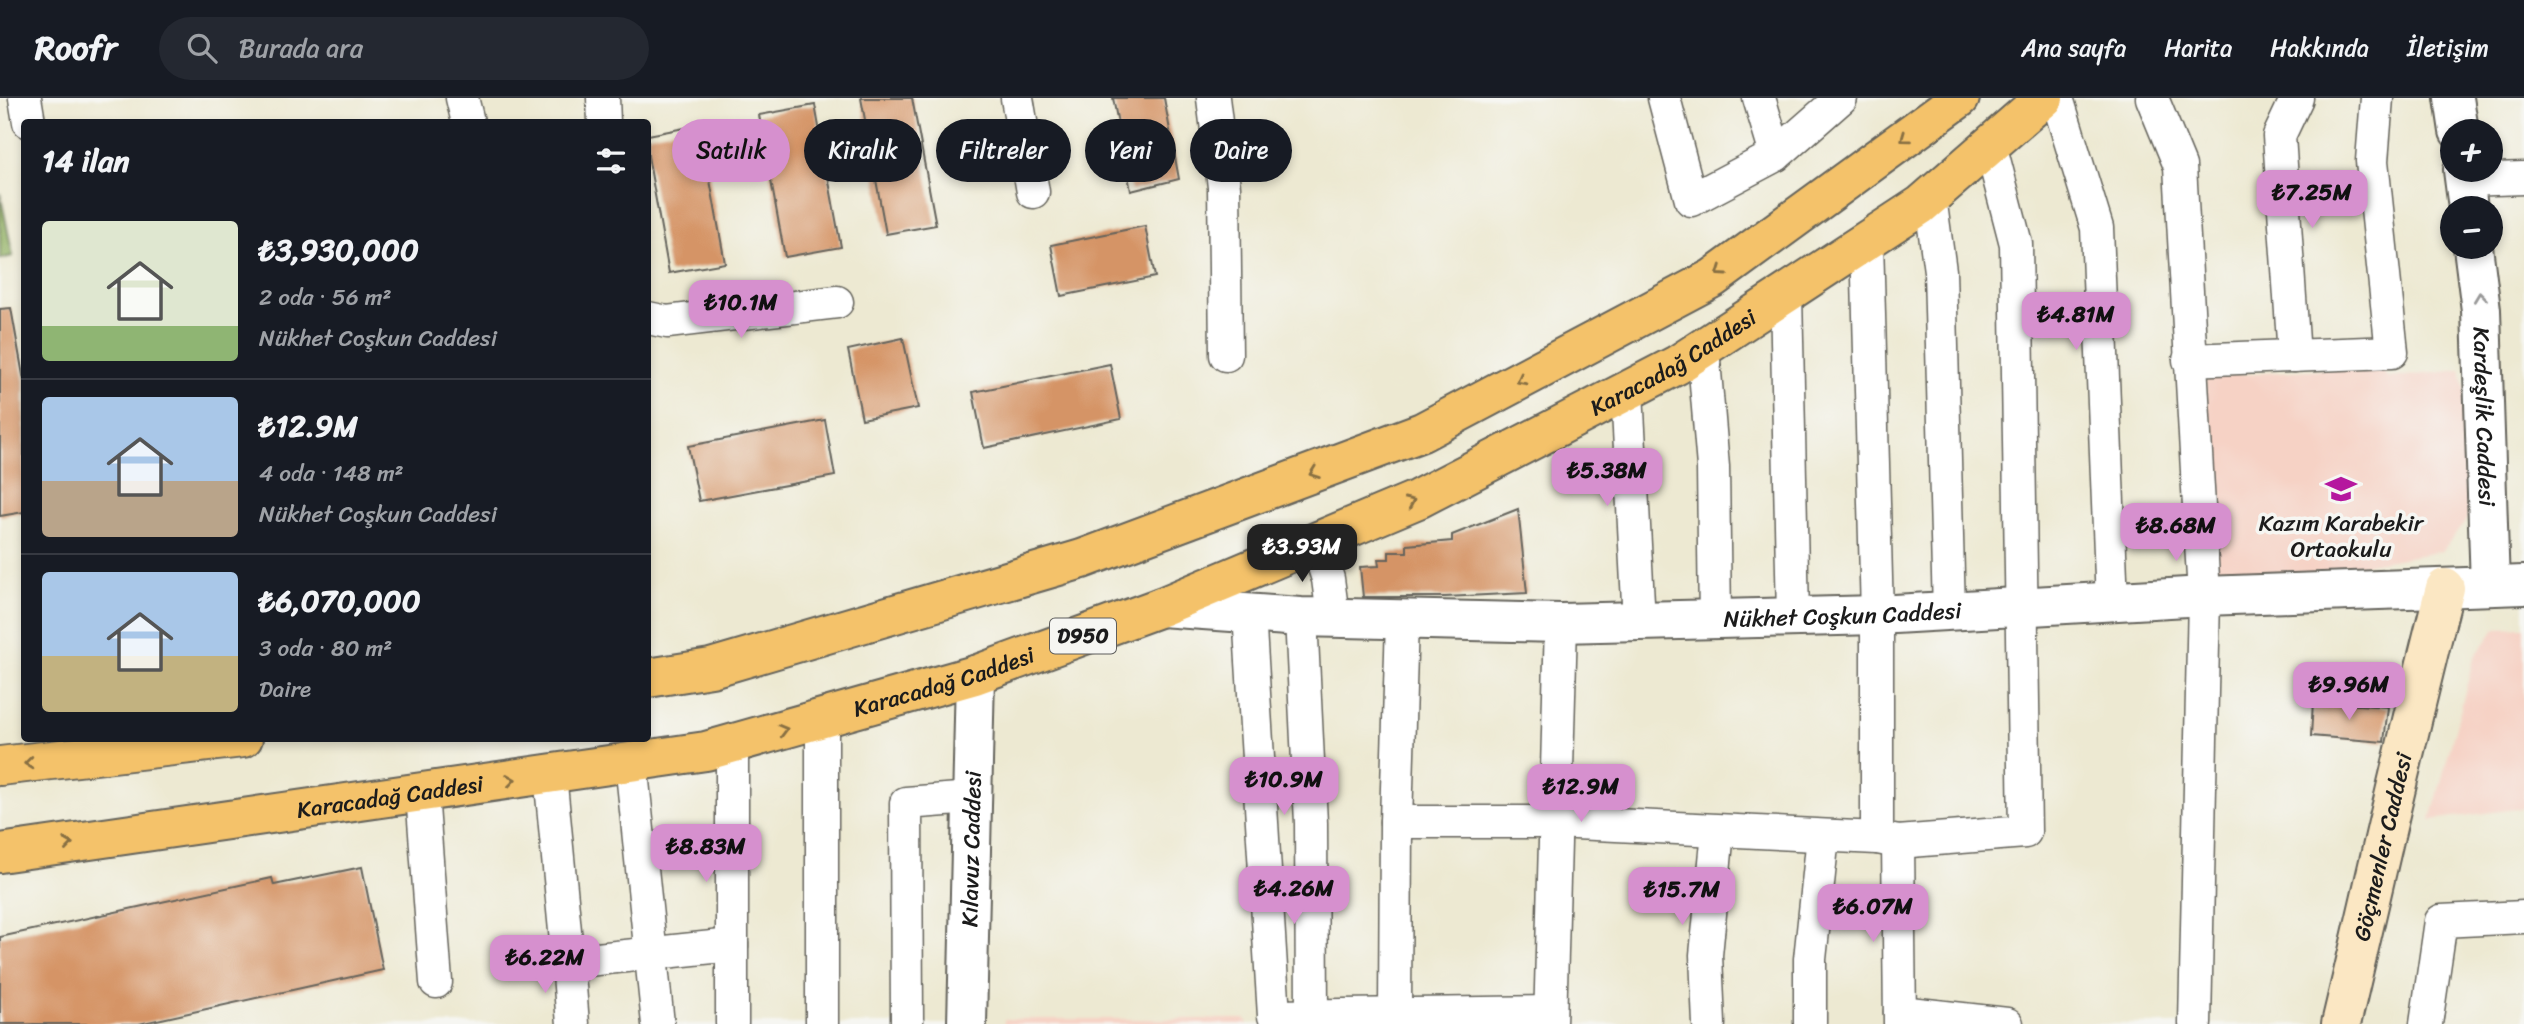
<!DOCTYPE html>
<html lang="tr">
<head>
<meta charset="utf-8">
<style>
	body { margin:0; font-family:Sriracha,sans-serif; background:#242831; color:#f1f3f6; height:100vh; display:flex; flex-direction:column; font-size:26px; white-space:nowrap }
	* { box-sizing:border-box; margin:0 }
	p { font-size:23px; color:#9ea1a6 }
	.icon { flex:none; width:38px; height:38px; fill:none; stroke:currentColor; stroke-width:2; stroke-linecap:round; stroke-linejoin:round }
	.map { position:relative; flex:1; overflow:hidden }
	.side { position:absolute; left:21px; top:21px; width:630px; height:623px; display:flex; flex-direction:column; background:#171b24; border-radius:7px; box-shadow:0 4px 10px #0003 }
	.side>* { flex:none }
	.guide { position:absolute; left:672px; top:21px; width:665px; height:63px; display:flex; gap:14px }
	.fabs { position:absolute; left:2440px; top:21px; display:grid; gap:14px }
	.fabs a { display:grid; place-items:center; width:63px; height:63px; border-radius:50%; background:#171b24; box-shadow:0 4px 10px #0003; font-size:35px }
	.price { position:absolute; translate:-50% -60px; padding:0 16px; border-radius:14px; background:#d690ce; color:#111; font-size:23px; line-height:46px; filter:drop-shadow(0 2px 4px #0008) }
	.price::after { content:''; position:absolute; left:50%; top:42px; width:21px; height:16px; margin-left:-10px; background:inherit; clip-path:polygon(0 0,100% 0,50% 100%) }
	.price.current { background:#222; color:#fff }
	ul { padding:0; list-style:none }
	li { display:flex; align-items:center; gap:21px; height:175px; padding:0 21px }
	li+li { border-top:2px solid #363941 }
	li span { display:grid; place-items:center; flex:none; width:196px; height:140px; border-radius:7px; color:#555 }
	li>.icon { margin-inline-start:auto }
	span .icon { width:84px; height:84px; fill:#fffc; stroke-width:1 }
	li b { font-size:30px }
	h2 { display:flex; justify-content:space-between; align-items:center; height:84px; padding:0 21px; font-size:30px }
	.chip { padding:0 24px; border-radius:32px; background:#171b24; box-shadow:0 4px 10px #0003; font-size:24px; line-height:63px }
	.chip.current { background:#d690ce; color:#111 }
	header { display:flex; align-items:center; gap:42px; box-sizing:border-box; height:98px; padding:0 35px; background:#171b24; border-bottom:2px solid #363941 }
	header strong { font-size:33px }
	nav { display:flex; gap:38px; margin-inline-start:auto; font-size:24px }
	.search { width:490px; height:63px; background:#242831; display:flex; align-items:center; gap:18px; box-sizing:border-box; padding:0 24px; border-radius:38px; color:#9ea1a6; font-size:26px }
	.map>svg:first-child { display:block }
	.built { fill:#f6d2c5 }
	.forest { fill:#92b164; stroke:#576640; stroke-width:2 }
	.building { fill:#d59466 }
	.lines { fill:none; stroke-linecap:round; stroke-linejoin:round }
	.minor-casing { stroke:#65645c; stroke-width:35 }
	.tertiary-casing { stroke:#65645c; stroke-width:42 }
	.secondary-casing { stroke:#65645c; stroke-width:42 }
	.trunk-casing { stroke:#65645c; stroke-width:42 }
	.minor { stroke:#fff; stroke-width:32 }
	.tertiary { stroke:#fff; stroke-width:38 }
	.secondary { stroke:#fbe7c3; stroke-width:38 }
	.trunk { stroke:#f4c26a; stroke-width:38 }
	.oneway { stroke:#886f43 }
	.oneway2 { stroke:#999 }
	.labels { text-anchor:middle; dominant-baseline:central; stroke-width:7; stroke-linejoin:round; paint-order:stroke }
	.shield { fill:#f6f6f2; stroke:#5d5d5c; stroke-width:2 }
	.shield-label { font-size:21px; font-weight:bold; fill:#1c1c1c }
	.street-label { font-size:23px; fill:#1c1c1c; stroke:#f6f6f2 }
	.poi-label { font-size:23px; fill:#1c1c1c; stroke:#f6f6f2 }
</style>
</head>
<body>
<header>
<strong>Roofr</strong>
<div class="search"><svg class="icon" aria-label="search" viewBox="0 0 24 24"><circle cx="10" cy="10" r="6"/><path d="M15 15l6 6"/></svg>Burada ara</div>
<nav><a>Ana sayfa</a><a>Harita</a><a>Hakkında</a><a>İletişim</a></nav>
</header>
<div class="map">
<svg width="2524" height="926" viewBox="0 0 2524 926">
	<rect width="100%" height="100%" fill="#f6f6f2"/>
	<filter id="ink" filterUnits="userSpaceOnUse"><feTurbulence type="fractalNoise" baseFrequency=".0143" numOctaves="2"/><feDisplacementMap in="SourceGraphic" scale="14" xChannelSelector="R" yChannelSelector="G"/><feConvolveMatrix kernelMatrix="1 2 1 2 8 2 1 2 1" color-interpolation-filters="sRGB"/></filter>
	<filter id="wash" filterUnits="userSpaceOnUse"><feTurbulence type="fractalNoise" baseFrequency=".00686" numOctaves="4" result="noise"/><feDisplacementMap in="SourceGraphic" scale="28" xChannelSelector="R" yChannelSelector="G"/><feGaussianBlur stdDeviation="1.57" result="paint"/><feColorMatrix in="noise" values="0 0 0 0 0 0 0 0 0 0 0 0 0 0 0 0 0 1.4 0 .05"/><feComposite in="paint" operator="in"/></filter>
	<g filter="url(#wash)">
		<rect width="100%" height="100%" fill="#ede9d2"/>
		<!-- built -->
		<g class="built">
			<polygon points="2381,267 2387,280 2461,272 2476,359 2467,422 2442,453 2283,481 2215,482 2205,279"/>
			<polygon points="2524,529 2524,710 2431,722 2474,560 2496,530"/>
			<polygon points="1004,921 1245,921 1248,926 1004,926"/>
		</g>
		<!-- forest -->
		<polygon class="forest" points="0,95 13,158 0,161"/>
		<g id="blocks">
			<!-- building -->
			<g class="building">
				<polygon points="861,0 912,0 936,127 886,136"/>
				<polygon points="1113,0 1164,0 1179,81 1131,93"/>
				<polygon points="815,7 841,149 785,159 759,17"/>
				<polygon points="700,27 725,165 669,175 648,58 648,37"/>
				<polygon points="1145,128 1155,179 1061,198 1051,147"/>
				<polygon points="11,210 24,283 24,414 0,418 0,211"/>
				<polygon points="903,240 918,310 862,321 848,252"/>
				<polygon points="1110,266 1121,321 984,350 973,294"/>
				<polygon points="825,322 835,378 699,403 688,348"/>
				<polygon points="1518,411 1527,495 1445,499 1363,499 1360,469 1379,468 1378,461 1389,461 1389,454 1407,454 1407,447 1452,443 1452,437"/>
				<polygon points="2313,604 2388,609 2384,644 2311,638"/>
				<polygon points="362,769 383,872 139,926 0,926 0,839 272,780 274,787"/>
			</g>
		</g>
	</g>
	<g filter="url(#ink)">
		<use href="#blocks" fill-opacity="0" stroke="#65645c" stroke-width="2"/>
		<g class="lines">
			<defs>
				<g id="minor">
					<polyline points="25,0 29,24"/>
					<polyline points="462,0 468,24"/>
					<polyline points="603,0 604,24"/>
					<polyline points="1017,0 1033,94"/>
					<polyline points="1213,0 1224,89 1226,257"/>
					<polyline points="1664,0 1691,102 1776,57 1841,0"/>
					<polyline points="1759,0 1776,57"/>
					<polyline points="2057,0 2097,130 2112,505"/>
					<polyline points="2152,0 2180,68 2204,498 2195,926"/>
					<polyline points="2465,82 2524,80"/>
					<polyline points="1930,99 1940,173 1949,514"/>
					<polyline points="1786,196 1793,519"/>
					<polyline points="648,220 667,224 837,204"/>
					<polyline points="1703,250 1713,369 1715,522"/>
					<polyline points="2294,258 2279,38 2297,0"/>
					<polyline points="2189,262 2392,254 2372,63 2377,0"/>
					<polyline points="1627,293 1639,524"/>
					<polyline points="1316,444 1328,481 1333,518"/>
					<polyline points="1249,515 1274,918 1550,914"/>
					<polyline points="1301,519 1311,725 1312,917"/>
					<polyline points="732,646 732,926"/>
					<polyline points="631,664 658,926"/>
					<polyline points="550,676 568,864 732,847"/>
					<polyline points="422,695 436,884"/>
					<polyline points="1396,724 1555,724 1877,740 1877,517 1867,142"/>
					<polyline points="1878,740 1898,744 1900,926"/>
					<polyline points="1898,744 2025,734 2016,146 1990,46"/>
					<polyline points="568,864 573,926"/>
					<polyline points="1900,914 2007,926"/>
					<polyline points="1395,916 1396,724 1402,522"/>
					<polyline points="822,926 822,621"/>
					<polyline points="907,926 906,705 972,700"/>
					<polyline points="1550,926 1561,525"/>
					<polyline points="1709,926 1706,857 1718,733"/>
					<polyline points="1810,926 1810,861 1823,738"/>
					<polyline points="2426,926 2441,823 2524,819"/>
				</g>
				<g id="tertiary">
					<polyline points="2454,0 2459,33"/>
					<polyline points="2463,72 2468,110"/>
					<path id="s1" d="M2473,149L2481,212L2490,488"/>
					<path id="s2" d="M1161,509L1301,519L1561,525L1877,517L2204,498L2524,487"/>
					<path id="s3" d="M967,926L975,577"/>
				</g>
				<g id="secondary">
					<path id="s4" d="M2341,926C2376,780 2407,635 2445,490"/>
				</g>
				<g id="trunk">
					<polyline points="648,580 711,570 1082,461 1422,334 1713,180 1960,0"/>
					<polyline points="0,668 243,640"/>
					<path id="s5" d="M0,755L706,653L975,577L1161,509L1418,401L1677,267L1921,107L2044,0"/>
				</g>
			</defs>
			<!-- minor casing -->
			<use href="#minor" class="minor-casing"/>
			<!-- tertiary casing -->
			<use href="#tertiary" class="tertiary-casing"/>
			<!-- secondary casing -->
			<use href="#secondary" class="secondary-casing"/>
			<!-- trunk casing -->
			<use href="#trunk" class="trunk-casing"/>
			<!-- minor -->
			<use href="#minor" class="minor"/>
			<!-- tertiary -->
			<use href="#tertiary" class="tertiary"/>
			<!-- secondary -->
			<use href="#secondary" class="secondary"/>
			<!-- trunk -->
			<use href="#trunk" class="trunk"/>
		</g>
		<!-- one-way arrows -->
		<defs><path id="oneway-chevron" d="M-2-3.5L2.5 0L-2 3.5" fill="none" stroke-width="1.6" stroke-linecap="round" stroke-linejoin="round" transform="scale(1.75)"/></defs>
		<g class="oneway">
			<use href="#oneway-chevron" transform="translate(1905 40) rotate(144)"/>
			<use href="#oneway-chevron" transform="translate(1721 174) rotate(145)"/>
			<use href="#oneway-chevron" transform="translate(1521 282) rotate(152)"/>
			<use href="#oneway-chevron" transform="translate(1314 375) rotate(160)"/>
			<use href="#oneway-chevron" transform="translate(1410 404) rotate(-24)"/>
			<use href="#oneway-chevron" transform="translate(783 632) rotate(-15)"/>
			<use href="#oneway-chevron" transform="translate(29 665) rotate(174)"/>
			<use href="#oneway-chevron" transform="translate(511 682) rotate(-8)"/>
			<use href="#oneway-chevron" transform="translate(68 746) rotate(-8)"/>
		</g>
		<use class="oneway2" href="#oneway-chevron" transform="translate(2480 199) rotate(-97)"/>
	</g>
	<!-- icons -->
	<defs>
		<symbol id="school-bare" viewBox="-9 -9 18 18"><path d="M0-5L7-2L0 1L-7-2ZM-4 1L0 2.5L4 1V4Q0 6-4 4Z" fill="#b5179e" stroke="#f6f6f2" stroke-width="2.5" paint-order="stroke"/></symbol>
	</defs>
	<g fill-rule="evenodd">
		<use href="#school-bare" x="2319" y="369" width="44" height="44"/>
	</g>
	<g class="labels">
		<!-- shield labels -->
		<rect class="shield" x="1050" y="520.5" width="66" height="35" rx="5"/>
		<g class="shield-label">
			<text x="1083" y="538">D950</text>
		</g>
		<!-- street labels -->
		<g class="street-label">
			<text stroke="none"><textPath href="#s5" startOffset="1759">Karacadağ Caddesi</textPath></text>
			<text stroke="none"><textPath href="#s1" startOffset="170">Kardeşlik Caddesi</textPath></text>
			<text stroke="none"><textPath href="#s2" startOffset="682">Nükhet Coşkun Caddesi</textPath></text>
			<text stroke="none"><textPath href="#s5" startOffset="961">Karacadağ Caddesi</textPath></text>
			<text stroke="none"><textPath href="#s5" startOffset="394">Karacadağ Caddesi</textPath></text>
			<text stroke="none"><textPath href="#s4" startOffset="182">Göçmenler Caddesi</textPath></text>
			<text stroke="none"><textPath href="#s3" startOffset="175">Kılavuz Caddesi</textPath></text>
		</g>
		<!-- poi labels -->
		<g class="poi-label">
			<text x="2341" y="425">Kazım Karabekir<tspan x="2341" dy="26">Ortaokulu</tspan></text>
		</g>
	</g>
</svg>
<div class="fabs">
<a>+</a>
<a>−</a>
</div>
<b class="price" style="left:2312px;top:132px">₺7.25M</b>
<b class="price" style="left:741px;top:242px">₺10.1M</b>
<b class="price" style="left:2076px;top:254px">₺4.81M</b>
<b class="price" style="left:1607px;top:410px">₺5.38M</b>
<b class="price" style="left:2176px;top:465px">₺8.68M</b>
<b class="price current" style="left:1302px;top:486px">₺3.93M</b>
<b class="price" style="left:2349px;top:624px">₺9.96M</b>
<b class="price" style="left:1284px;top:719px">₺10.9M</b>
<b class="price" style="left:1581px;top:726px">₺12.9M</b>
<b class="price" style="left:706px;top:786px">₺8.83M</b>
<b class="price" style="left:1294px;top:828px">₺4.26M</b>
<b class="price" style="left:1682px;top:829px">₺15.7M</b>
<b class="price" style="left:1873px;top:846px">₺6.07M</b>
<b class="price" style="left:545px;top:897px">₺6.22M</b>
<div class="guide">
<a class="chip current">Satılık</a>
<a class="chip">Kiralık</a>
<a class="chip">Filtreler</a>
<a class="chip">Yeni</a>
<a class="chip">Daire</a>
</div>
<section class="side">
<h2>14 ilan<svg class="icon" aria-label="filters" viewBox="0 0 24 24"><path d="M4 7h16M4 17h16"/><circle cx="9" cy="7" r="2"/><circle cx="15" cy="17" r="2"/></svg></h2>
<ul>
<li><span style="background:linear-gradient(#dfe7d0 75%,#8fb573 0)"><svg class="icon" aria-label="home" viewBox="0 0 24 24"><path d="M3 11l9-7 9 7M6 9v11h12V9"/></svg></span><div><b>₺3,930,000</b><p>2 oda · 56 m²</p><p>Nükhet Coşkun Caddesi</p></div></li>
<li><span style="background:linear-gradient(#a9c7e8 60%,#b9a48a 0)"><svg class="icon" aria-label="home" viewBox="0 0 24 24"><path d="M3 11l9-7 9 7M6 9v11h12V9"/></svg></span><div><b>₺12.9M</b><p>4 oda · 148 m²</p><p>Nükhet Coşkun Caddesi</p></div></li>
<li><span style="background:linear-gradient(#a9c7e8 60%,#c2b280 0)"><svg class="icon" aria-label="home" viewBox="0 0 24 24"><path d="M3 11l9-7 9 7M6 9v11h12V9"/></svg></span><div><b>₺6,070,000</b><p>3 oda · 80 m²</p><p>Daire</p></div></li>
</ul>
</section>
</div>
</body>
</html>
